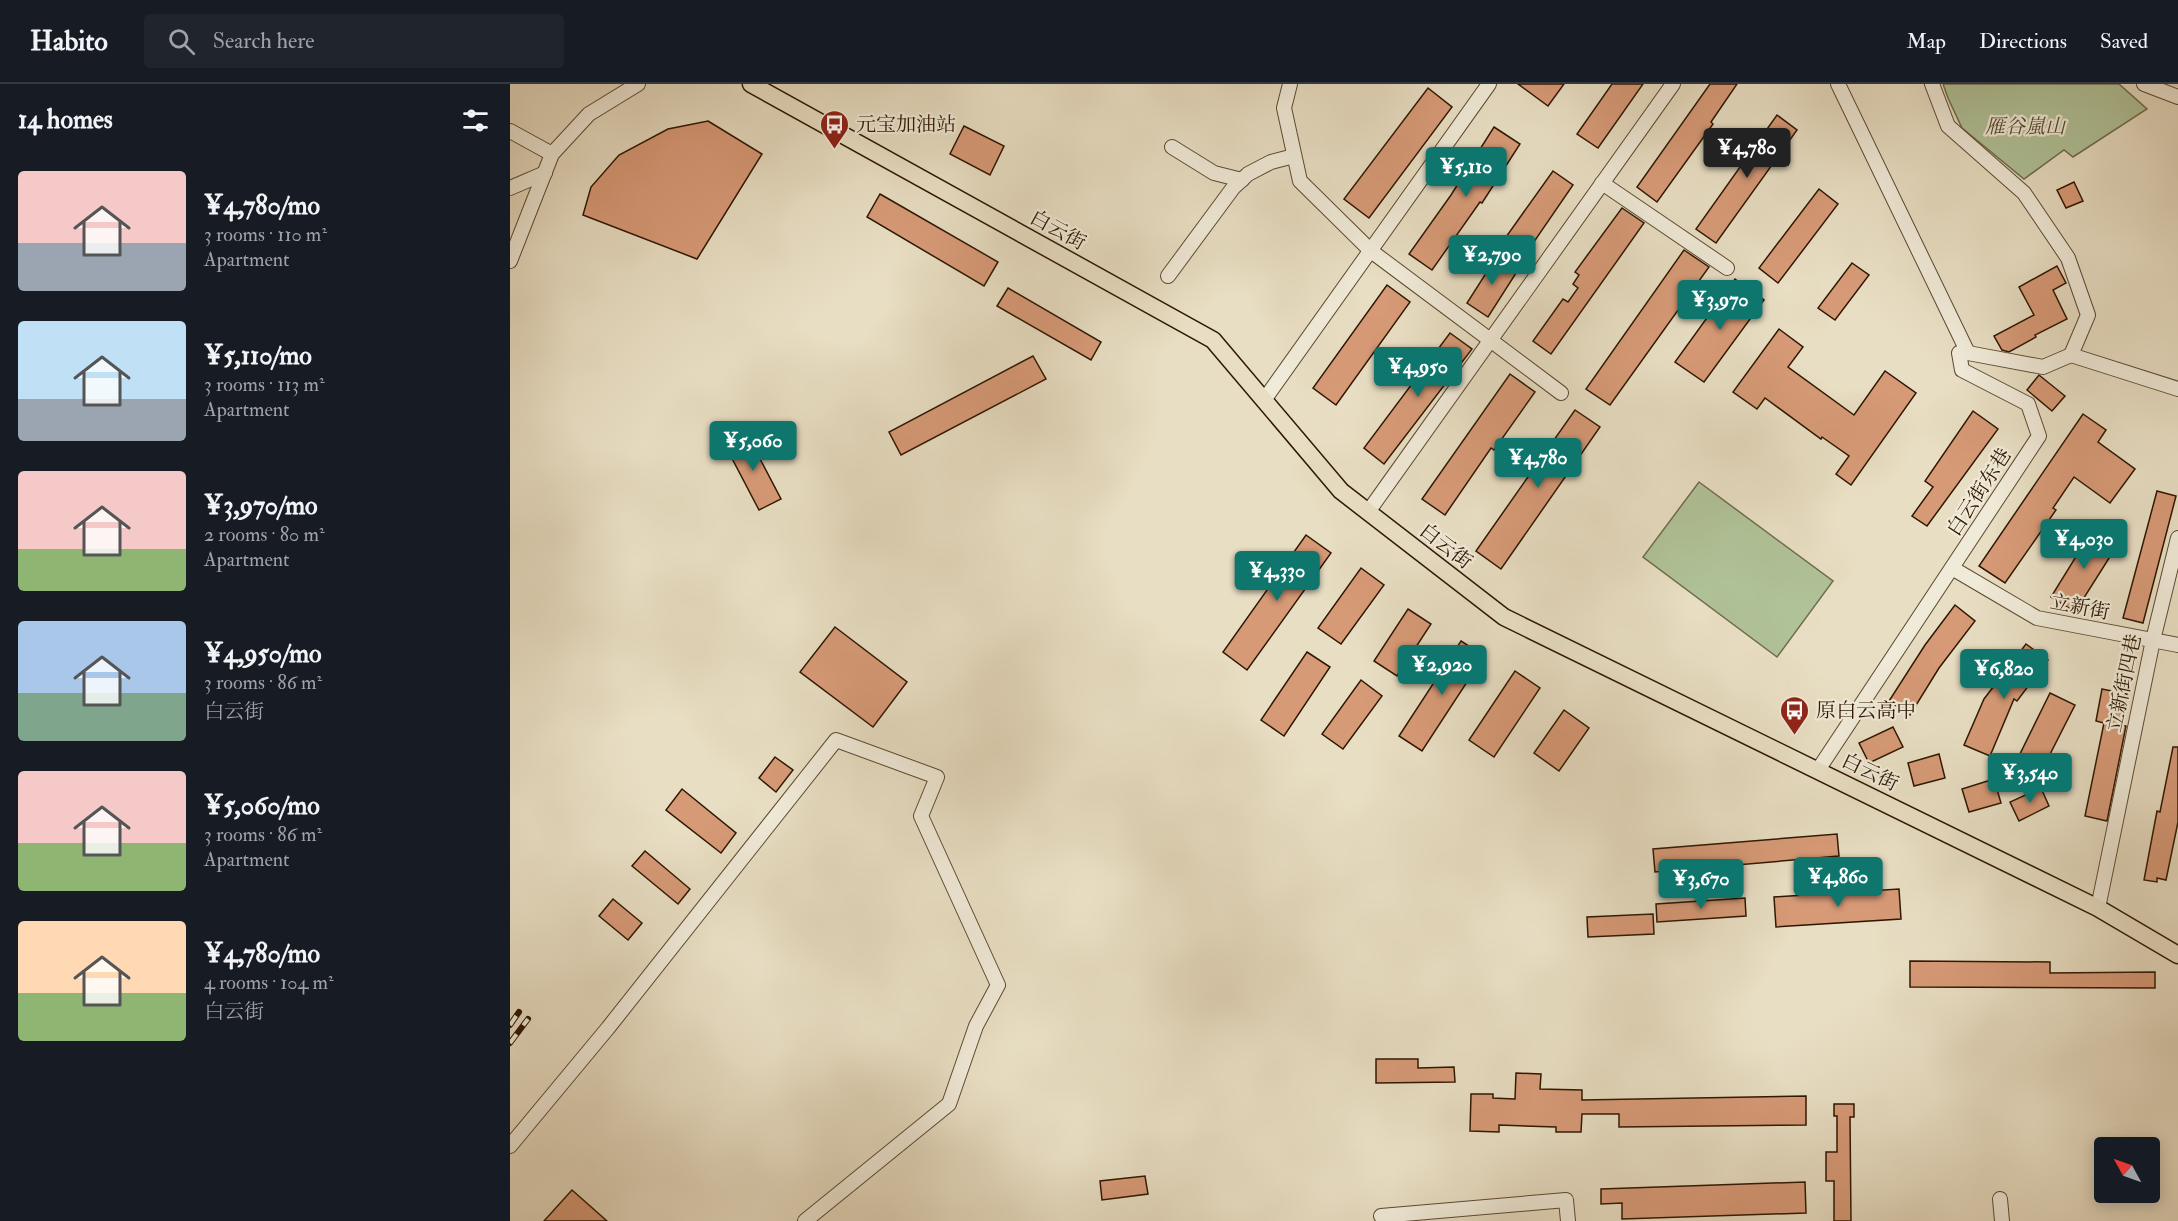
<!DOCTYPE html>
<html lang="en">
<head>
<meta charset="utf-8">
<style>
	body { margin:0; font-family:"IM FELL Double Pica","Noto Serif SC",serif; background:#20242c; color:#f1f3f6; height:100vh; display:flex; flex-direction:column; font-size:22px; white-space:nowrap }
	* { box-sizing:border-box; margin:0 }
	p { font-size:20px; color:#9ea1a6 }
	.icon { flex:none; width:33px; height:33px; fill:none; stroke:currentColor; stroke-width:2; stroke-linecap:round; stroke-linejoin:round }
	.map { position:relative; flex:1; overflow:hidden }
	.sheet { display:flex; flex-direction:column; background:#171b24; width:510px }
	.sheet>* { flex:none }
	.needle { width:39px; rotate:310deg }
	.tools { position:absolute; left:1584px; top:1053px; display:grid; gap:12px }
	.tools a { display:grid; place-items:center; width:66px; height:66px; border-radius:6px; background:#171b24; box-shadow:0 3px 15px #0003; font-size:30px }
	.price { position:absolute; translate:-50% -51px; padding:0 14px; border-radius:6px; background:#0f766e; color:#fff; font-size:20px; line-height:39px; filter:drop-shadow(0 2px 3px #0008) }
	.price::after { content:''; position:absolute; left:50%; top:36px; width:18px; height:14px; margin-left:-9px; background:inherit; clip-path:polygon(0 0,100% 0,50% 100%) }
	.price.current { background:#222; color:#fff }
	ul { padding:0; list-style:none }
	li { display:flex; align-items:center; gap:18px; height:150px; padding:0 18px }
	li span { display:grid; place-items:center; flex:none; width:168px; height:120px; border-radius:6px; color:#555 }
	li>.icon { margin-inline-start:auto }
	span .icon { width:72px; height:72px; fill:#fffc; stroke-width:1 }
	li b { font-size:26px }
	h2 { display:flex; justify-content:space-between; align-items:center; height:72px; padding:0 18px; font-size:26px }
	header { display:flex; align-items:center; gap:36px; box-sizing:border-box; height:84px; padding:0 30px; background:#171b24; border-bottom:2px solid #363941 }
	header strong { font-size:28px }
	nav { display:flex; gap:33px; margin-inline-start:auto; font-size:21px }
	.search { width:420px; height:54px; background:#20242c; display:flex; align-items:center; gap:15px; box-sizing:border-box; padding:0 21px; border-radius:6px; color:#9ea1a6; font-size:22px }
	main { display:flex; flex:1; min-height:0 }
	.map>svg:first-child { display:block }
	.green { fill:#b0c298; stroke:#6f6c4c; stroke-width:1.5 }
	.building { fill:#d79a77; stroke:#2e1701; stroke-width:1.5 }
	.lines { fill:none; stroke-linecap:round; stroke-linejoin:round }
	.minor-casing { stroke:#5c4932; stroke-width:16 }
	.major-casing { stroke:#2e1701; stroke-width:19 }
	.minor { stroke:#f0ead8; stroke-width:14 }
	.major { stroke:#e8dec3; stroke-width:16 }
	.rail-casing { stroke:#2e1701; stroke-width:6 }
	.rail { stroke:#f0ead8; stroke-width:4; stroke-dasharray:11; stroke-linecap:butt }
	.labels { text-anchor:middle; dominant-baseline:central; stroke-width:4.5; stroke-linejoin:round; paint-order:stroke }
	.poi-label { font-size:20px; fill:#2e1701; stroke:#f0ead8; text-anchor:start }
	.park-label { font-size:20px; font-style:italic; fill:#554a2e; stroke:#f0ead8 }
	.street-label { font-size:20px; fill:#2e1701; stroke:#f0ead8 }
</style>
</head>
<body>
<header>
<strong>Habito</strong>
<div class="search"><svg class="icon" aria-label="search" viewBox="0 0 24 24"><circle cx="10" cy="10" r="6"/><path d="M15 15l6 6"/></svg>Search here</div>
<nav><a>Map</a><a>Directions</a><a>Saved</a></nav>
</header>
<main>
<section class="sheet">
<h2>14 homes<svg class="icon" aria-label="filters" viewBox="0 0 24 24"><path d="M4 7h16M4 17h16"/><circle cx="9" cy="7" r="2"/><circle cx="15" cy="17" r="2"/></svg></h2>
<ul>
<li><span style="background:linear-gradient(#f6c9c9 60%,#9aa5b1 0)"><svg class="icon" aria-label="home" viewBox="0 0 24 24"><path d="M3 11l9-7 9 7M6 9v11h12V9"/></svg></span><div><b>¥4,780/mo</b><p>3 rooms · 110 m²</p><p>Apartment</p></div></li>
<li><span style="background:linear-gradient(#bfe0f5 65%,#9aa5b1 0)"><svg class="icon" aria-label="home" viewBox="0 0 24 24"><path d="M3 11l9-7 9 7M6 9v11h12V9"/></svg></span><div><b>¥5,110/mo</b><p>3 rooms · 113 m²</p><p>Apartment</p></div></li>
<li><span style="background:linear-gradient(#f6c9c9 65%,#8fb573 0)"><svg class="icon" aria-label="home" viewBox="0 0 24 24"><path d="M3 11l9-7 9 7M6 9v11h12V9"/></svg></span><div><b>¥3,970/mo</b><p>2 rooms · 80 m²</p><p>Apartment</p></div></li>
<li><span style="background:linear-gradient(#a9c7e8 60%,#7fa58c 0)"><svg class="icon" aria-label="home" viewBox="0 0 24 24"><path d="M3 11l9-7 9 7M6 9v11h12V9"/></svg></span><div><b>¥4,950/mo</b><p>3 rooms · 86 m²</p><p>白云街</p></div></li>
<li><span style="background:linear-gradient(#f6c9c9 60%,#8fb573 0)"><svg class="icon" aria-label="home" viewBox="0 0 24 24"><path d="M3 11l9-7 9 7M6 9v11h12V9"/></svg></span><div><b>¥5,060/mo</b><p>3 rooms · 86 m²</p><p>Apartment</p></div></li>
<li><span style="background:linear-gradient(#ffd9b3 60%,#8fb573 0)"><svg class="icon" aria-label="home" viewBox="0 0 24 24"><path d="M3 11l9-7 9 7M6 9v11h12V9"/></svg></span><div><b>¥4,780/mo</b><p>4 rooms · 104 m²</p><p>白云街</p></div></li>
</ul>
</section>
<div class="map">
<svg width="1668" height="1137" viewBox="0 0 1668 1137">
	<rect width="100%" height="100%" fill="#e8dec3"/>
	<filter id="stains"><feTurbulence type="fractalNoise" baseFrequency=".00333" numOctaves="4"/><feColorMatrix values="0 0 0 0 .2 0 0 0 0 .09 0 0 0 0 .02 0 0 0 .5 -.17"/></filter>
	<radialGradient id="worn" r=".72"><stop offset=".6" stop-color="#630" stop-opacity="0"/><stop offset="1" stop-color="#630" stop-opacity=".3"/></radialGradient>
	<!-- green -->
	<g class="green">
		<polygon points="1433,0 1609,0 1637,25 1563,73 1554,66 1514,95 1452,44 1438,14"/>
		<polygon points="1189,398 1323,497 1267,573 1133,473"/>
	</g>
	<!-- building -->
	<g class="building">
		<polygon points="1008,0 1054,0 1038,22"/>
		<polygon points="1102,0 1133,0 1088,64 1067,50"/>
		<polygon points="1200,0 1227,0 1201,38 1203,40 1147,118 1127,103"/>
		<polygon points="918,4 942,23 859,134 834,115"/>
		<polygon points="1267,31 1287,46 1206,159 1186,145"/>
		<polygon points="198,37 252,70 187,175 73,131 81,103 109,71 158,45"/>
		<polygon points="454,42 494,62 480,91 440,70"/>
		<polygon points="984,43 1010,60 972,119 970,118 922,186 899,170 941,111"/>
		<polygon points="1043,87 1063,101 1017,168 996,153"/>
		<polygon points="1564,98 1573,117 1556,124 1547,106"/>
		<polygon points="1309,105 1328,120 1268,199 1249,184"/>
		<polygon points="370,110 488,178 474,202 357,133"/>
		<polygon points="1112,124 1134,139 1041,270 1023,257 1053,215 1058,218 1068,204 1063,200 1069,191 1065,188"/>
		<polygon points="1174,166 1199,183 1100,321 1076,305"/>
		<polygon points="987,172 1008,186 978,233 957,219"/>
		<polygon points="1342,179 1359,191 1325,236 1308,224"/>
		<polygon points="1547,182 1556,199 1543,206 1557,235 1525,251 1526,253 1499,268 1492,266 1484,252 1524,231 1509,203"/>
		<polygon points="1225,195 1254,216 1194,298 1165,278"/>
		<polygon points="877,201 900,218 826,321 803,304"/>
		<polygon points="498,204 591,258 581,276 487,222"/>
		<polygon points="1269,245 1293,263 1278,283 1344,331 1375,287 1406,309 1341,401 1326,390 1339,372 1312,353 1311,355 1255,314 1247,325 1223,308"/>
		<polygon points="940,249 962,265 874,380 854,364"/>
		<polygon points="523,272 536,295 391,371 379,348"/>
		<polygon points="1000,290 1025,308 984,366 981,364 935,431 912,415"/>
		<polygon points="1529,291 1555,312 1542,327 1517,306"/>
		<polygon points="1065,326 1090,343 991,485 966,467"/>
		<polygon points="1463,327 1488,345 1417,442 1402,432 1423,403 1415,397"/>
		<polygon points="1573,330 1596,346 1588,358 1625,385 1600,419 1564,393 1543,424 1546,426 1495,499 1469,482"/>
		<polygon points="237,350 271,415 249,426 215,361"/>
		<polygon points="1647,407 1666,412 1633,539 1613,534"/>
		<polygon points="1583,445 1608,460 1565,528 1541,513"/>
		<polygon points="796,451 821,469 737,586 713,568"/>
		<polygon points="851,484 874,501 831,560 808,544"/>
		<polygon points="1445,521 1465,537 1429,584 1400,631 1379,617 1415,561"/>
		<polygon points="898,525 921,540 887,592 864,577"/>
		<polygon points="325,543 397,598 363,643 290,588"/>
		<polygon points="951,557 974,572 912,667 889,652"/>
		<polygon points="1516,560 1538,576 1507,617 1504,615 1480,672 1454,661 1474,615"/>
		<polygon points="797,568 820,583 774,652 751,636"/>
		<polygon points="1005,587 1030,604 984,673 959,656"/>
		<polygon points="851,596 872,612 833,665 812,650"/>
		<polygon points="1592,605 1617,610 1611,641 1616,642 1597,737 1575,732 1594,639 1586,637"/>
		<polygon points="1540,609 1565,621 1532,686 1508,674"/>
		<polygon points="1054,626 1079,644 1049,687 1024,669"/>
		<polygon points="1383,643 1393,663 1359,679 1349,659"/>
		<polygon points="1663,663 1668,663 1668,738 1656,796 1647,794 1647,798 1634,796 1647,727 1650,728"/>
		<polygon points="1429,670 1435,694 1404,702 1398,679"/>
		<polygon points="265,673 283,686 266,708 249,694"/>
		<polygon points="1484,695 1491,719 1459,728 1452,705"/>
		<polygon points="1531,704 1539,722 1509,737 1500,718"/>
		<polygon points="172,705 226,749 211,769 156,726"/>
		<polygon points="1327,750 1329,772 1145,788 1143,765"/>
		<polygon points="135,767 180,805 168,820 122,782"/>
		<polygon points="1389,805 1391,835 1266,843 1264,813"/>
		<polygon points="1235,814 1236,832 1147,838 1146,820"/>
		<polygon points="103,815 132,839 118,856 89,832"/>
		<polygon points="1143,830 1144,850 1078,853 1077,833"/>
		<polygon points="1400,877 1540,878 1540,889 1645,888 1645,904 1400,903"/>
		<polygon points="866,975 908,975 908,984 944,983 945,998 866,999"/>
		<polygon points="1006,989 1031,990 1030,1005 1072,1006 1072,1016 1296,1012 1296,1041 1109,1043 1109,1030 1072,1030 1071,1048 1046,1048 1046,1043 989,1041 989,1048 960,1047 961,1010 983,1010 983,1014 1005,1015"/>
		<polygon points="1324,1020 1344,1020 1344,1033 1340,1033 1341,1137 1324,1137 1324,1097 1316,1097 1316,1068 1327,1068 1327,1032 1324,1032"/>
		<polygon points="635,1092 638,1110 592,1116 590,1097"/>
		<polygon points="1295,1098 1296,1129 1112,1135 1112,1119 1091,1120 1091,1105"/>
		<polygon points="62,1106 97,1137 34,1137"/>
	</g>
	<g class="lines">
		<defs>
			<g id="minor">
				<polyline points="780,0 774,24 790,97 861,167 1051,309"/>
				<polyline points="1328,0 1458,269"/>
				<polyline points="1422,0 1438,42 1514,109 1558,174 1578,231 1561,271 1668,305"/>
				<polyline points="1634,0 1668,13"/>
				<polyline points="0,47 42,70"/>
				<polyline points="662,63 704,89 732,96"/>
				<polyline points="1092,99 1217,184"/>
				<polyline points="0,104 35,89"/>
				<polyline points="0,177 42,70 79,30 128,0"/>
				<polyline points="658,192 723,104 738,90 761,78 784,72"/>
				<polyline points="754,316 979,0"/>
				<polyline points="858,428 1163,0"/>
				<polyline points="1442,484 1527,534 1668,561"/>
				<polyline points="1308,686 1529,352 1518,320 1452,286 1449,269 1458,269 1533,283 1561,271"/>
				<polyline points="1588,824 1643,556 1668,454"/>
				<polyline points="0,1062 98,944 326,656 427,693 411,732 488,901 466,942 439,1020 295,1137"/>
				<polyline points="1490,1115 1492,1137"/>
				<polyline points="871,1132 1056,1116 1058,1137"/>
			</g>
			<polyline id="major" points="241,0 703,256 831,407 994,533 1588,824 1668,871"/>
		</defs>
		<!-- minor casing -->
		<use href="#minor" class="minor-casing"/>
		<!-- major casing -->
		<use href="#major" class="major-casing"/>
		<!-- minor -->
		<use href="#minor" class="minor"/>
		<!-- major -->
		<use href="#major" class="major"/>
		<defs>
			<g id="rail">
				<polyline points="0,941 9,928"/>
				<polyline points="0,959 18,935"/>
			</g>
		</defs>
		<!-- rail casing -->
		<use href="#rail" class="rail-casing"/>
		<!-- rail -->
		<use href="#rail" class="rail"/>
	</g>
	<!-- icons -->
	<defs>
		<symbol id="bus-pin" viewBox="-11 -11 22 30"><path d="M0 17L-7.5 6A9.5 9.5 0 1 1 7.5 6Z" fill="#8f2418" stroke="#f0ead8"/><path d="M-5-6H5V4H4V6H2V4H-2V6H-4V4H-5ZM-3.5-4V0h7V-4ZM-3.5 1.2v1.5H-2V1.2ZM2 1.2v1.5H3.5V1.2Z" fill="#fff"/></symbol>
	</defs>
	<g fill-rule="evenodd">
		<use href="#bus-pin" x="308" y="24" width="33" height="45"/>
		<use href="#bus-pin" x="1268" y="610" width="33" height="45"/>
	</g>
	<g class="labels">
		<!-- poi labels -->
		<g class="poi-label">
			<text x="346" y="40">元宝加油站</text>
			<text x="1306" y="626">原白云高中</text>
		</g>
		<!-- park labels -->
		<g class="park-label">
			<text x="1515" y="42">雁谷嵐山</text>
		</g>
		<!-- street labels -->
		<g class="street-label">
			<text transform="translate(548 146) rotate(29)">白云街</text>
			<text transform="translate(1469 408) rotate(-57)">白云街东巷</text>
			<text transform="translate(936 462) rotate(38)">白云街</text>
			<text transform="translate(1570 523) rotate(11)">立新街</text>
			<text transform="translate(1614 599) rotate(-78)">立新街四巷</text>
			<text transform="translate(1360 688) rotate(26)">白云街</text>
		</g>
	</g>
	<rect width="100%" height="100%" filter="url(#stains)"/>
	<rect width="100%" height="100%" fill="url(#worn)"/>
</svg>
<div class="tools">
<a><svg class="needle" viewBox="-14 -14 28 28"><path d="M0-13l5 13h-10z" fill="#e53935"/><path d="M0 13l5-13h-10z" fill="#9ea1a6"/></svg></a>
</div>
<b class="price current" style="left:1237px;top:95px">¥4,780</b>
<b class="price" style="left:956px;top:114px">¥5,110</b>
<b class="price" style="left:982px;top:202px">¥2,790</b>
<b class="price" style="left:1210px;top:247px">¥3,970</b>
<b class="price" style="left:908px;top:314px">¥4,950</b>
<b class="price" style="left:243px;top:388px">¥5,060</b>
<b class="price" style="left:1028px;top:405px">¥4,780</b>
<b class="price" style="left:1574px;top:486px">¥4,030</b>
<b class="price" style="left:767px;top:518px">¥4,330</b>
<b class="price" style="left:932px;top:612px">¥2,920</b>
<b class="price" style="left:1494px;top:616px">¥6,820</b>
<b class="price" style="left:1520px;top:720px">¥3,540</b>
<b class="price" style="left:1328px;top:824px">¥4,860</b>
<b class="price" style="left:1191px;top:826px">¥3,670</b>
</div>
</main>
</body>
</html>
